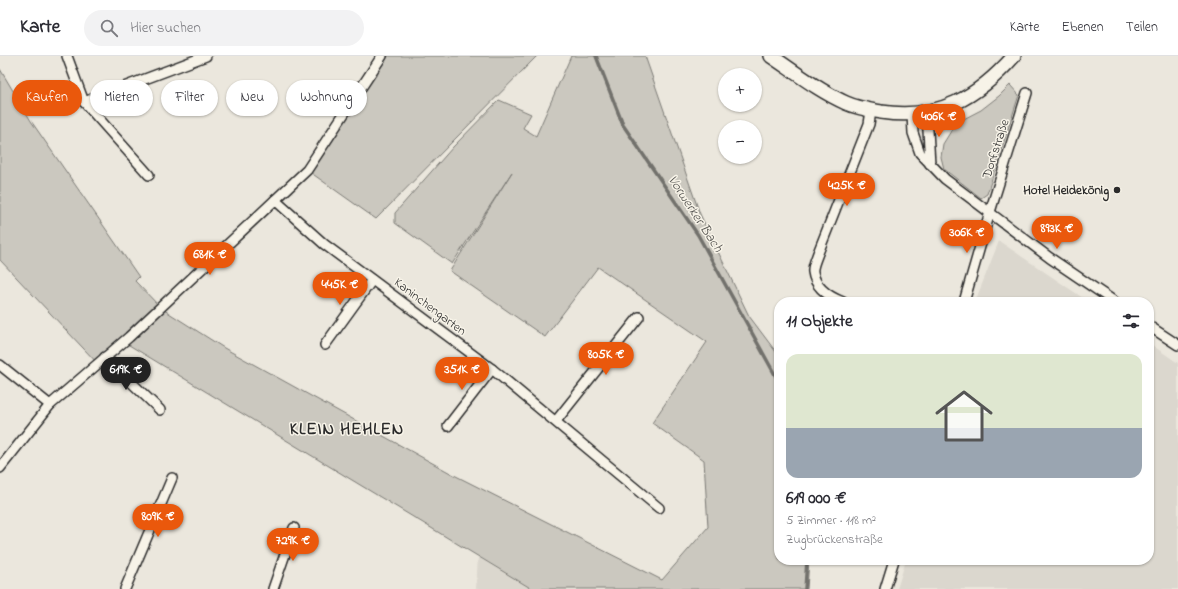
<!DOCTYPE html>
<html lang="de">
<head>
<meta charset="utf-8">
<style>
	body { margin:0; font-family:"Indie Flower",sans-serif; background:#f2f2f3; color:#2b2b33; height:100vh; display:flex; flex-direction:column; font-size:15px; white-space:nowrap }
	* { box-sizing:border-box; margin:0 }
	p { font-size:13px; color:#7c7c81 }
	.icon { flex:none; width:22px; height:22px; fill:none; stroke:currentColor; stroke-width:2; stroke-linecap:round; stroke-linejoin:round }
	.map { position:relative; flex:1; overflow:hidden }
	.sheet { position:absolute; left:774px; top:241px; width:380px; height:268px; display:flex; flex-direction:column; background:#fff; border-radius:16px; box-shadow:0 1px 3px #0004 }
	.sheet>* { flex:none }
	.guide { position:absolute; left:12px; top:24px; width:380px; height:36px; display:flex; gap:8px }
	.controls { position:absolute; left:718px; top:12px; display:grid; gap:8px }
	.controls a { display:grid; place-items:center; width:44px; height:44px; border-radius:50%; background:#fff; box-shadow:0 1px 3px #0004; font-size:20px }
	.price { position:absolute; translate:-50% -34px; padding:0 9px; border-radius:14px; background:#ea580c; color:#fff; font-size:13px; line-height:26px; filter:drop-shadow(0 1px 2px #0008) }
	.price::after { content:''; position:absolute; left:50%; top:24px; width:12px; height:9px; margin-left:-6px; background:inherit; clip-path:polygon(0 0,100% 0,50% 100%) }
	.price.on { background:#222; color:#fff }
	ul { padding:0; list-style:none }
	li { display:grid; align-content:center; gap:8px; height:212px; padding:0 12px }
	li span { display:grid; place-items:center; height:124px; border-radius:12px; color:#555 }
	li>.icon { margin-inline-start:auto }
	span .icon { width:72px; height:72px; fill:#fffc; stroke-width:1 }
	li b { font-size:17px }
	h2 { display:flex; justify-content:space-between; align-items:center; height:48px; padding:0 12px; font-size:17px }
	.pill { padding:0 14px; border-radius:18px; background:#fff; box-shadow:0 1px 3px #0004; font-size:14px; line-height:36px }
	.pill.on { background:#ea580c; color:#fff }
	header { display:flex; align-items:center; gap:24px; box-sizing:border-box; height:56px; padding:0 20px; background:#fff; border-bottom:1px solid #e1e1e2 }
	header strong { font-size:19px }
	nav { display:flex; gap:22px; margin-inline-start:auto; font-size:14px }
	.search { width:280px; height:36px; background:#f2f2f3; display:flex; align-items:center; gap:10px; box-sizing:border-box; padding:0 14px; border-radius:22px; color:#7c7c81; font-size:15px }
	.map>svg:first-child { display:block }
	.built { fill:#dbd7ce }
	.green { fill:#cbc8bf; stroke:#7b7a75 }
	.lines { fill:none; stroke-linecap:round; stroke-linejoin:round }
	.stream { stroke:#72716c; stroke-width:3.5 }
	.minor-casing { stroke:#2b2b2b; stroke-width:12 }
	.secondary-casing { stroke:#2b2b2b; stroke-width:16 }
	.minor { stroke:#f7f3e8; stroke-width:9 }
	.secondary { stroke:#f7f3e8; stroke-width:13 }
	.poi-dot { fill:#2b2b2b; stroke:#f7f3e8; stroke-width:1.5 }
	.labels { text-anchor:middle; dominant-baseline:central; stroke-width:3; stroke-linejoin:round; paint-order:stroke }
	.street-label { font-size:13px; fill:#2b2b2b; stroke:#f7f3e8 }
	.poi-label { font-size:13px; font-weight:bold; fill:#2b2b2b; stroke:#f7f3e8; text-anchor:end }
	.water-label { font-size:14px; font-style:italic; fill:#555451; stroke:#f7f3e8 }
	.district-label { font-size:17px; font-weight:bold; letter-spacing:1px; fill:#2b2b2b; stroke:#f7f3e8 }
</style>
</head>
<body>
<header>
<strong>Karte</strong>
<div class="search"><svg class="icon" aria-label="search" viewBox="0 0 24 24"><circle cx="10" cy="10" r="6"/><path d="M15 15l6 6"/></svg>Hier suchen</div>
<nav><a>Karte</a><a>Ebenen</a><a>Teilen</a></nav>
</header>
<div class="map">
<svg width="1178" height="533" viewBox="0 0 1178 533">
	<rect width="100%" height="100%" fill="#ebe7dd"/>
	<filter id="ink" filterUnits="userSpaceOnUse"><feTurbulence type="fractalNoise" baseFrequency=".025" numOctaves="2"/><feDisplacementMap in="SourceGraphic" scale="8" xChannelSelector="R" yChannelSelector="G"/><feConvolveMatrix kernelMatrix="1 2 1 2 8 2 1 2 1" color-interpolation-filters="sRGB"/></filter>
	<g filter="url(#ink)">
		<!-- built -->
		<g class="built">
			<polygon points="999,185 1089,246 975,246"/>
			<polygon points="1149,287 1178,307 1178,533 897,533 906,504 1149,504"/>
			<polygon points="478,501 532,533 476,533"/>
		</g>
		<!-- green -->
		<g class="green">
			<polygon points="388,0 537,0 376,163 307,114 324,92"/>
			<polygon points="571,0 645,0 700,158 749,260 779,300 779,504 809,504 807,533 532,533 124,286 100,310 0,204 0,13 31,65 139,221 135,225 161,252 224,292 454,419 662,524 708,471 704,404 652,367 707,286 598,211 545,281 450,215 512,116 452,208 395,167 395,157 453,91 499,44 531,58 523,72 536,80"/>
			<polygon points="1010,29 1019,39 987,138 981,142 944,113 941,101 943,88 956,67 981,54 999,40"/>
		</g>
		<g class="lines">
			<!-- stream -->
			<g class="stream">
				<polyline points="596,0 623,69 698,179 779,326"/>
				<polyline points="805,533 807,504"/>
			</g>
			<defs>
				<g id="minor">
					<polyline points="67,0 84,46 149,119"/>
					<polyline points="84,46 206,0"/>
					<polyline points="927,57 930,108"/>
					<polyline points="912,58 913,77 920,97 945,123 1050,202 1115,246"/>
					<polyline points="275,144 324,188 492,313 659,452"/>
					<path d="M843,246C830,241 815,232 813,216C812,211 816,203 818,197L869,68L871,55"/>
					<polyline points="964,246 990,156 1027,37"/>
					<polyline points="1149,270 1178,289"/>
					<polyline points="325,289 372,224"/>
					<polyline points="105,301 160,354"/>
					<polyline points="0,309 50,349"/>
					<polyline points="556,365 639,261"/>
					<polyline points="448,370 492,313"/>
					<polyline points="0,412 50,349 129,281 307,114 382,0"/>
					<polyline points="125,533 172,422"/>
					<polyline points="273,533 294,472"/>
					<polyline points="885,533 894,504"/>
				</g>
				<path id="secondary" d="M771,0C795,16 819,35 846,47C857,52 870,54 881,56C938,65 978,41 1014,0"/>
			</defs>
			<!-- minor casing -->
			<use href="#minor" class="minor-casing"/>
			<!-- secondary casing -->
			<use href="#secondary" class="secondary-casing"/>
			<!-- minor -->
			<use href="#minor" class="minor"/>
			<!-- secondary -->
			<use href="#secondary" class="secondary"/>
		</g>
	</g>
	<!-- markers -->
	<circle class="poi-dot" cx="1117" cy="134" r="4"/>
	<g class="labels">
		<!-- street labels -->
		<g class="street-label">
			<text transform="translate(996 93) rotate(-72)">Dorfstraße</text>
			<text transform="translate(430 251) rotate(37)">Kaninchengarten</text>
		</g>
		<!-- poi labels -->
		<g class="poi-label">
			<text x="1109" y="134">Hotel Heidekönig</text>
		</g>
		<!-- water labels -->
		<g class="water-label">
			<text transform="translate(695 158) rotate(57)">Vorwerker Bach</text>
		</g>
		<!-- district labels -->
		<g class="district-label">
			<text x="347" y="373">KLEIN HEHLEN</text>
		</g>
	</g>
</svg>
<div class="controls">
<a>+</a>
<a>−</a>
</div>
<b class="price" style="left:939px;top:82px">406K €</b>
<b class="price" style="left:847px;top:151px">425K €</b>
<b class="price" style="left:1057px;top:194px">893K €</b>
<b class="price" style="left:967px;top:198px">306K €</b>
<b class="price" style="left:210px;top:220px">681K €</b>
<b class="price" style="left:340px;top:250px">445K €</b>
<b class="price" style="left:606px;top:320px">805K €</b>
<b class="price on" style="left:126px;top:335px">619K €</b>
<b class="price" style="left:462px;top:335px">351K €</b>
<b class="price" style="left:158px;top:482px">809K €</b>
<b class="price" style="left:293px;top:506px">729K €</b>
<div class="guide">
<a class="pill on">Kaufen</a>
<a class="pill">Mieten</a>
<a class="pill">Filter</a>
<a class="pill">Neu</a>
<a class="pill">Wohnung</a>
</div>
<section class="sheet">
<h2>11 Objekte<svg class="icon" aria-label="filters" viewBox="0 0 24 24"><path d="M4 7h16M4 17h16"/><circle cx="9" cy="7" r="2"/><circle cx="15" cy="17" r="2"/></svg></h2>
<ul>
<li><span style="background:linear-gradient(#dfe7d0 60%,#9aa5b1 0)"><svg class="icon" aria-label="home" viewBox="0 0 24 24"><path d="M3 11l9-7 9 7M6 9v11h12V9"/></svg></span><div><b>619 000 €</b><p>5 Zimmer · 118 m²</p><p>Zugbrückenstraße</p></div></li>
</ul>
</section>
</div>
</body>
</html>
